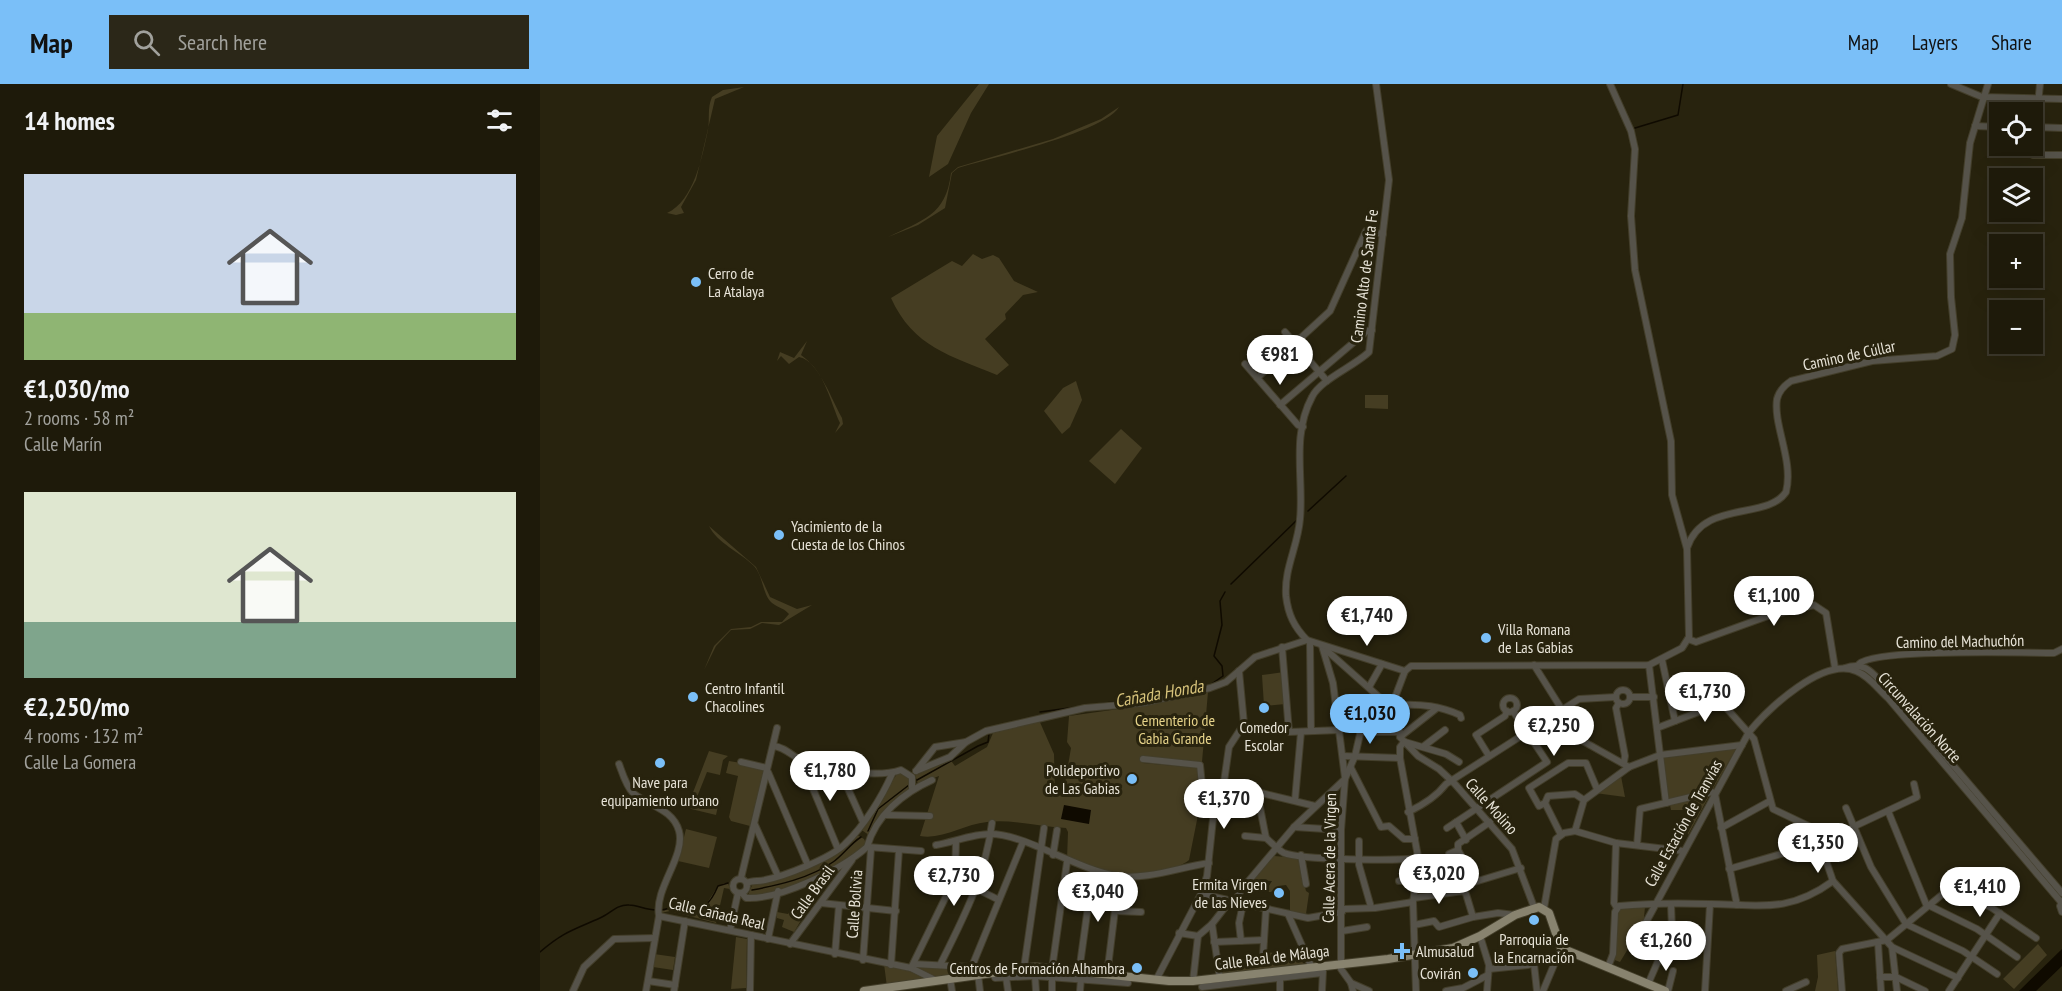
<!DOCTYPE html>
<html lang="en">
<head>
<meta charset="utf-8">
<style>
	body { margin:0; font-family:"PT Sans Narrow",sans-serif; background:#2b2718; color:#f1f3f6; height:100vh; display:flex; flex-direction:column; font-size:22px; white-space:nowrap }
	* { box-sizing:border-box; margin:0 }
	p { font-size:20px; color:#a1a19c }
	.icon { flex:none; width:33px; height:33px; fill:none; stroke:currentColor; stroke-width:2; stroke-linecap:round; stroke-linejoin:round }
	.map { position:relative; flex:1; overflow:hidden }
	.panel { display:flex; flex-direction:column; background:#1e1a0a; width:540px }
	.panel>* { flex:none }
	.tools { position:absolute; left:1449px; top:18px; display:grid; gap:12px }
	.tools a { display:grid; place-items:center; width:54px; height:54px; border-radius:0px; background:#1e1a0a; box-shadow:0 6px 24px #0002,0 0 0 2px #3c382b; font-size:30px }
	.price { position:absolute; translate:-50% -51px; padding:0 14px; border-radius:21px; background:#fff; color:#222; font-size:20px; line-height:39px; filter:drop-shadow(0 2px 3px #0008) }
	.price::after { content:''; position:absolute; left:50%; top:36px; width:18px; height:14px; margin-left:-9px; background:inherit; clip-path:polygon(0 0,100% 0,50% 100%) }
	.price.on { background:#7abff8; color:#111 }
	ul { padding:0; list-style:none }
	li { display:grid; align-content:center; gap:12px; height:318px; padding:0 24px }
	li span { display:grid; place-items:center; height:186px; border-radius:0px; color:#555 }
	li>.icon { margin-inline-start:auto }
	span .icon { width:108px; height:108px; fill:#fffc; stroke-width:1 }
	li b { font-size:26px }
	h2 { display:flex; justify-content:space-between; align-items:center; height:72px; padding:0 24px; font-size:26px }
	header { display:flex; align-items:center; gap:36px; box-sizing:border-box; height:84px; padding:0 30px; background:#7abff8; color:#111 }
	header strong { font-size:28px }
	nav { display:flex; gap:33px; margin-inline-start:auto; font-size:21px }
	.search { width:420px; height:54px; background:#2b2718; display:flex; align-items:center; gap:15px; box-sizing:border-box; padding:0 21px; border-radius:0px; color:#a1a19c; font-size:22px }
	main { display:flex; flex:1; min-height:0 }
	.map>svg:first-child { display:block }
	.green { fill:#453d22 }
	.water { fill:#0f0a00 }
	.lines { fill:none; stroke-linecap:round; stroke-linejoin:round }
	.stream { stroke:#0f0a00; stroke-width:1.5 }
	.minor-casing { stroke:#433e2a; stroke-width:8 }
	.major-casing { stroke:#433e2a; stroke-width:10 }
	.minor { stroke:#56534a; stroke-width:6 }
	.major { stroke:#88836f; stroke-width:8 }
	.poi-dot { fill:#7abff8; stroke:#28230e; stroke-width:2 }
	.labels { text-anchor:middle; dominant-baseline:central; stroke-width:6; stroke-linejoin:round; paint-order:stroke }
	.poi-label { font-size:16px; fill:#e7e3d7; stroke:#28230e; text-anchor:start }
	.street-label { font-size:16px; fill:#e7e3d7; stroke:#28230e }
	.park-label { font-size:16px; fill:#e5d289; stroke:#28230e }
	.water-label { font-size:18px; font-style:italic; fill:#d7c37b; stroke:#28230e }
</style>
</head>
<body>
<header>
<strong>Map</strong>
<div class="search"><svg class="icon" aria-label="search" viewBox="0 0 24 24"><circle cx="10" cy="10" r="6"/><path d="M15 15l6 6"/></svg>Search here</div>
<nav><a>Map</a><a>Layers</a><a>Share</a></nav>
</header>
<main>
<section class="panel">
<h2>14 homes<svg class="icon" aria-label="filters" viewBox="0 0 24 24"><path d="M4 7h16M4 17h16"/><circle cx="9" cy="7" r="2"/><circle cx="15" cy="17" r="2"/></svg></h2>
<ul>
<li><span style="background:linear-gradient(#c9d6e8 75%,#8fb573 0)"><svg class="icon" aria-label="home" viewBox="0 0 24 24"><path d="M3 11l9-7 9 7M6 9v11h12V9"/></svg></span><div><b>€1,030/mo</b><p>2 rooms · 58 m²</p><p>Calle Marín</p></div></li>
<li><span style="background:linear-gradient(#dfe7d0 70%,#7fa58c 0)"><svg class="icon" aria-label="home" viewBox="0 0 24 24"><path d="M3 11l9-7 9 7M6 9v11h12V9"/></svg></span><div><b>€2,250/mo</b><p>4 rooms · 132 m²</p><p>Calle La Gomera</p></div></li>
</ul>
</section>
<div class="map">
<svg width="1522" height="907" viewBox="0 0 1522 907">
	<rect width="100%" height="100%" fill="#28230e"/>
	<!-- green -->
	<g class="green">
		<polygon points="439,0 449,0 431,29 408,80 389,93 397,52"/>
		<path d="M204,3L175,15L156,96L141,123L144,129L136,131L127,129C154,117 162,73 168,46C170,35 167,24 172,13L183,6Z"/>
		<path d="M579,23C565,48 450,74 418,84L412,89L405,124L378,141L348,153C382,136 406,132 411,89L418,83L513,55L561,35Z"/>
		<path d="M433,170L442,175L453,171L459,174L474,197L498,208L483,211L465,230L466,235L445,255L469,281L457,291C411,272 373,263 351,214L412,177L422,182Z"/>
		<path d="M267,257L261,271C282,286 290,312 302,334L303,340L295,349L300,339C291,320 282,278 259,273L249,280L241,272L237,277L240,268L254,274Z"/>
		<polygon points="536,297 542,316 530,343 522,350 504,327 523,304"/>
		<polygon points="825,311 848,311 848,325 825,324"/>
		<polygon points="581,345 602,364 575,400 549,377"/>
		<path d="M169,442L216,483L230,513L257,525L272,521L239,541L222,539L210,545L191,546L176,562L164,586L174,562L191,545L211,543L221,538H242L249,530C243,523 235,523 230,517C222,507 223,492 214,482C200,468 177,459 169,442Z"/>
		<polygon points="744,588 745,620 724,622 722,591"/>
		<path d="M668,608L662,678L603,673V679L657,684L660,721L649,776C636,788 589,792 572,789C557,787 542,780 527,775L528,748L526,744C500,743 473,735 447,738C424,740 403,756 380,752L399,692L378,700L375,690L409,674L415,682L447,663L453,649L499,636L514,670L515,710L523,711L531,664L527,658L529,632L600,622Z"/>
		<polygon points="1196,665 1173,705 1129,715 1123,674"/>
		<polygon points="169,667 188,672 183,676 180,691 167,688 157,713 179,718 176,731 147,724"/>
		<polygon points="189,677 225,683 210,742 191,737 189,733 198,692 186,689"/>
		<polygon points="362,690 373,698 368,705 354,716 329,751 320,745 357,690"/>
		<polygon points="1081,692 1085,713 1055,709"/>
		<polygon points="1168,712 1168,714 1148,751 1145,726 1131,726 1130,721"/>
		<polygon points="146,745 177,753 169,784 138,777"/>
		<path d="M317,751L324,755L326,759C305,786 241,811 208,811L213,799L262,784Z"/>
		<polygon points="734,772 758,774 766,807 769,809 766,830 750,828 750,807 746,801 738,802 731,808 725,808 732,797 713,796"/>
		<polygon points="184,799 188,799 190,805 184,804 176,839 130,827 121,829 120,826 135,823 165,822 178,802"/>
		<polygon points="1084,823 1105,823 1104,833 1106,835 1080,878 1072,875 1078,827"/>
		<polygon points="251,825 263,833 254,848 242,843 244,836 237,834 237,828 248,830"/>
		<polygon points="196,853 207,855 206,904 191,905"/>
		<polygon points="1498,860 1507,871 1474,905 1463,895"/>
		<polygon points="1295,867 1298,907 1275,907 1278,893 1277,871"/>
		<polygon points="725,868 758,872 764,880 682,891 680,884 724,877"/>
		<polygon points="114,870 135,873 133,886 113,883"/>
		<polygon points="344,880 371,884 374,880 429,883 428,892 347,903"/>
	</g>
	<!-- water -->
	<g class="water">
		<polygon points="524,721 551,726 549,740 521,735"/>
		<polygon points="1522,865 1522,882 1496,907 1479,907"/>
	</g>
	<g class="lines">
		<!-- stream -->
		<g class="stream">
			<polyline points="1095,44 1138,31 1143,0"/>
			<polyline points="768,427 806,392"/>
			<polyline points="691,500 757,436"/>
			<polyline points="670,601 683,592 682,582 674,572 682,541 680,517 685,508"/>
			<polyline points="500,628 624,611"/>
			<polyline points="377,696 438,662 448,658 449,650"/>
			<polyline points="328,747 338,725 369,701"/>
			<path d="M212,806C239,801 270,794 293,778C303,771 310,760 321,753"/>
			<path d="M121,826C126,826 130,823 135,823C160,821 166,830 178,802L188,799"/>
			<path d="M0,868C23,848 33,846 60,834C70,830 77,820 89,821C97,821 106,826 116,826"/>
		</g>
		<defs>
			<g id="minor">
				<polyline points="1411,0 1442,13 1522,15"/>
				<polyline points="1500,0 1493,71 1522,71"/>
				<polyline points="1435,42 1460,43"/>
				<polyline points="1493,43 1522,44"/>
				<polyline points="745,248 787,297"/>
				<polyline points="705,280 758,341 763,343"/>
				<polyline points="717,294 790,227 826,147 843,150"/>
				<polyline points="740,321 827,247 832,246"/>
				<path d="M1147,464C1163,415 1227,437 1246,408C1254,377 1233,341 1237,315C1239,307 1245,301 1251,297L1332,277L1397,272L1412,265L1415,251L1411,213L1410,170L1422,134L1430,59L1448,0"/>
				<polyline points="1148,555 1156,558 1228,532 1274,521 1286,529 1295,584"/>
				<path d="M767,556C754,543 748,530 746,512C744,484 758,462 760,435C764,395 751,352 772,313C780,296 813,283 829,268L849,96L836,0"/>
				<polyline points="770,558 771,647"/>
				<polyline points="782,562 793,599 805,694"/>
				<polyline points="742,563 749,648 800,646"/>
				<polyline points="784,564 839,613 848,616"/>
				<polyline points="1122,576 1135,637"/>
				<path d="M1319,580C1335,564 1484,569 1514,569L1522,565"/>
				<polyline points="994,581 1041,656 1089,683"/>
				<polyline points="1109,581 1126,719"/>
				<path d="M1305,584C1327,576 1334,592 1349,606L1522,809"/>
				<polyline points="829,603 842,580"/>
				<circle cx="1083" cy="613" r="7"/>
				<polyline points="1090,613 1114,613"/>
				<circle cx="970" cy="621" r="7"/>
				<polyline points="854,616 860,653 878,672 899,685 914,699 972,765 994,823"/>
				<polyline points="854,616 865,587"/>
				<path d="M855,616L860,621C882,620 900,622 920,631L921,634"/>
				<polyline points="1079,619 1076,624 1085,672 1084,678"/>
				<polyline points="1117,644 1182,619 1214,655 1233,725 1275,745 1293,797 1352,863 1357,907"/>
				<polyline points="822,648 860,648"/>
				<polyline points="860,653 897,624"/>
				<polyline points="864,658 860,663 860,674 879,778 873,818 876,907"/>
				<polyline points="865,658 906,670 919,678"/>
				<path d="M233,662C245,663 252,672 262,677C283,687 339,694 361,686L372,693V704"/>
				<polyline points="884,662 905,646"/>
				<polyline points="303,672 300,687 323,738"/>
				<polyline points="803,672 860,674"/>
				<polyline points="949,672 936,651 965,632 967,627"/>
				<polyline points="603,675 660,681 664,722 676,725"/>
				<polyline points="261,676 298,765"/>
				<polyline points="201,678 227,684"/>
				<path d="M79,680C82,688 86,702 93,709C109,722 133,725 139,747C146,772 114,804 119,832L106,907"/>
				<polyline points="811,684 841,743 849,742 864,755 875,755"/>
				<polyline points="376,687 410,673 426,658 446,647 545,624 603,619 670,604 686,598 715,573 767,556 865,587 871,582 883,582 1109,581 1142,564 1149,553 1147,465 1132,411 1131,357 1095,186 1091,132 1095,65 1091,47 1070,0"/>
				<polyline points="376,687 395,663 426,658"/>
				<polyline points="228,688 267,779"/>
				<polyline points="683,705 717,708 775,722"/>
				<path d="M717,708L726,754C732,759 738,766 744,769C760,776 858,777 878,774"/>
				<polyline points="755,716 761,648"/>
				<polyline points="1044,716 1035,710 1008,712 1005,719 999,722 989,704 1028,679 1046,679 1057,705"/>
				<polyline points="1005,719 1021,751"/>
				<polyline points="1306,724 1331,783 1366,840 1423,867 1457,890"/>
				<polyline points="1348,727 1386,820 1437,845 1477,873"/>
				<path d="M868,728C883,721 896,713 906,700L1039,615L1076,613"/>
				<polyline points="346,731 390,732"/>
				<polyline points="916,738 926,756"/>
				<polyline points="215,741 238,792"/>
				<polyline points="754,743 801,746"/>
				<polyline points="1313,743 1377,713 1374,700"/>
				<polyline points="907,744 1007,678 973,627"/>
				<polyline points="1181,744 1230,717"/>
				<polyline points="1035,747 1044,716 1089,683 1120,671 1202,661"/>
				<polyline points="1035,747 1076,759 1143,767"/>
				<polyline points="705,752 726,754"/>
				<polyline points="819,757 819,781 831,823"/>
				<polyline points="1076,759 1074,819 1077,824"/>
				<path d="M396,761C413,758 433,750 450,750C486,750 537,786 578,792C607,796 640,783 669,779"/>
				<polyline points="1097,761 1100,725 1172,708 1175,710 1197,821"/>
				<polyline points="328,763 381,767"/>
				<polyline points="918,766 918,760 950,738"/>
				<polyline points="918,766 926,781 931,801"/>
				<polyline points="513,771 517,746"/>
				<polyline points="761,771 766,800"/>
				<polyline points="910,777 909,770 918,766"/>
				<polyline points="1189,785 1279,759"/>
				<polyline points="201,794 237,644"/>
				<polyline points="415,794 457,815"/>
				<circle cx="200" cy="802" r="7"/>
				<polyline points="859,797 868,796 874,805"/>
				<path d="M207,799C213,796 219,798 225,796C245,792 291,774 305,760C324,742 342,713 352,690"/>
				<polyline points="931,799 981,784"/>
				<path d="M202,809L206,814C240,816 302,785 327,763C336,731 363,709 392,696"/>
				<polyline points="661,810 768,834 802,828"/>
				<polyline points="874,814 923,807 926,810 933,833 958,829 975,831"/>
				<polyline points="1435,816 1446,792 1463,800"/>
				<polyline points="1522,817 1520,822 1522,828"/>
				<polyline points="695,818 701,806 754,743 805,695"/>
				<polyline points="281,819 356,827"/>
				<polyline points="1004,824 1016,755 1024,749 1035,747"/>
				<polyline points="803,825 835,824 873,818"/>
				<polyline points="575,827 601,828"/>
				<polyline points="748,830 772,884"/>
				<polyline points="119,832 371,884 395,896"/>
				<polyline points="672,840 680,895"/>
				<polyline points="874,841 894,837 899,843 933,833"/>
				<polyline points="190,846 198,809"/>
				<polyline points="802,847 827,843"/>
				<polyline points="639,849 658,852 672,840 690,817"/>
				<polyline points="940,852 949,881 947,907"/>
				<polyline points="228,855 238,807"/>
				<polyline points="701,857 699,839 703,820"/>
				<polyline points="674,858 724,856"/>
				<polyline points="1338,858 1341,907"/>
				<polyline points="250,860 312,776"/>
				<polyline points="1352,863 1418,894"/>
				<path d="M1121,869L1103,860L1098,853L1209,648C1229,624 1283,573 1316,587C1329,592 1338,605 1348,614L1521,818"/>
				<polyline points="295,870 299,821"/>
				<polyline points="723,872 726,825"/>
				<polyline points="323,876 331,765"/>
				<polyline points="374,880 429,883"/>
				<polyline points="994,880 997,907"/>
				<polyline points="351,881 359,766"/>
				<path d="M400,881C424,833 445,793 452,739"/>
				<path d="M1068,883L1073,870L1075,828L1079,822C1109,819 1141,819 1171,820C1221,821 1249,829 1293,797"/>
				<polyline points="371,884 415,794 416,757"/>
				<polyline points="484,884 504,744"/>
				<polyline points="512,885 527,778"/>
				<polyline points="949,885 988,881 1016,873"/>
				<polyline points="453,888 455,894 495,892 588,899"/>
				<polyline points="539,888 553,786"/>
				<polyline points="438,890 440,907"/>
				<polyline points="567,891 579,793"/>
				<polyline points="428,892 483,758"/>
				<polyline points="495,892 496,907"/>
				<polyline points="466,893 468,907"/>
				<polyline points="1340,893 1356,893 1385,907"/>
				<polyline points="410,894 412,907"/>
				<polyline points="740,894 740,907"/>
				<polyline points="616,896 661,810 667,792 673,735 683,705 689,663 704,640 699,587"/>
				<polyline points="108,897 135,901"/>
				<polyline points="653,897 658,852"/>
				<polyline points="811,899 829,907"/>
				<polyline points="1108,900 1132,845 1131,820"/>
				<polyline points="662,903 782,889"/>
				<polyline points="33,907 44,883 74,855 115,854"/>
				<polyline points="134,907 145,837"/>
				<polyline points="210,907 211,851"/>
				<polyline points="512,907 512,893"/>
				<polyline points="540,907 541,895"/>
				<polyline points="782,907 783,887"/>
				<polyline points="813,907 811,899 801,885 801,746 805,695 815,672 823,637 833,622 846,616"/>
				<polyline points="906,907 923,904 948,891"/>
				<polyline points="1003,907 1021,864"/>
				<polyline points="1128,907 1133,887"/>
				<polyline points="1165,907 1170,820"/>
				<polyline points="1246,907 1266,898"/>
				<polyline points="1302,907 1299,869 1302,865 1347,856 1410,804 1452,824 1496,854"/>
				<polyline points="1409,907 1460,829"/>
			</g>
			<polyline id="major" points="324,907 495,883 629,897 653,897 848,875 913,864 940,852 975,831 999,823 1009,829 1021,864 1125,907"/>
		</defs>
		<!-- minor casing -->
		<use href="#minor" class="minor-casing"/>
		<!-- major casing -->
		<use href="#major" class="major-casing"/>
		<!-- minor -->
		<use href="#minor" class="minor"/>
		<!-- major -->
		<use href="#major" class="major"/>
	</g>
	<!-- markers -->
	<g class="poi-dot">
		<circle cx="156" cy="198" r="6"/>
		<circle cx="239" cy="451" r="6"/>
		<circle cx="946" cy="554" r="6"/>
		<circle cx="153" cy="613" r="6"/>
		<circle cx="724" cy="624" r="6"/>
		<circle cx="120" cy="679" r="6"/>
		<circle cx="592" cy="695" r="6"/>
		<circle cx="739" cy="809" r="6"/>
		<circle cx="994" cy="836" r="6"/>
		<path d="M859 858h6v6h6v6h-6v6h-6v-6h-6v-6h6z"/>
		<circle cx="597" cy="884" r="6"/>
		<circle cx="933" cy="889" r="6"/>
	</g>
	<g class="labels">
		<!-- poi labels -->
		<g class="poi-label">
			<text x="168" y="189">Cerro de<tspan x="168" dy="18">La Atalaya</tspan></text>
			<text x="251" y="442">Yacimiento de la<tspan x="251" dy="18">Cuesta de los Chinos</tspan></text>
			<text x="958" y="545">Villa Romana<tspan x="958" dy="18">de Las Gabias</tspan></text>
			<text x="165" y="604">Centro Infantil<tspan x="165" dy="18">Chacolines</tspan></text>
			<text x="724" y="643" text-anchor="middle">Comedor<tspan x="724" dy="18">Escolar</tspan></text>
			<text x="580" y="686" text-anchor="end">Polideportivo<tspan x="580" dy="18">de Las Gabias</tspan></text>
			<text x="120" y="698" text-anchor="middle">Nave para<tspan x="120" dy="18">equipamiento urbano</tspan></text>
			<text x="727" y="800" text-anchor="end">Ermita Virgen<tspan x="727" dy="18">de las Nieves</tspan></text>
			<text x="994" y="855" text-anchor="middle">Parroquia de<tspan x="994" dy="18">la Encarnación</tspan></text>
			<text x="876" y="867">Almusalud</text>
			<text x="585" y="884" text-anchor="end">Centros de Formación Alhambra</text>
			<text x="921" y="889" text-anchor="end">Covirán</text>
		</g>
		<!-- street labels -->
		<g class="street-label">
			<text transform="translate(824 192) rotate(-83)">Camino Alto de Santa Fe</text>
			<text transform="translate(1309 271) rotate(-12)">Camino de Cúllar</text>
			<text transform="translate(1420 557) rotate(-1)">Camino del Machuchón</text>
			<text transform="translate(1380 633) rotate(48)">Circunvalación Norte</text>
			<text transform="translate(952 722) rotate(48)">Calle Molino</text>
			<text transform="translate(1143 739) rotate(-61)">Calle Estación de Tranvías</text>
			<text transform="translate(789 774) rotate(-89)">Calle Acera de la Virgen</text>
			<text transform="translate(272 808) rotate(-54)">Calle Brasil</text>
			<text transform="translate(314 820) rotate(-86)">Calle Bolivia</text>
			<text transform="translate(177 829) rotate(13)">Calle Cañada Real</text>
			<text transform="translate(732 873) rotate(-7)">Calle Real de Málaga</text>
		</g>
		<!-- park labels -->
		<g class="park-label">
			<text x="635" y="636">Cementerio de<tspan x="635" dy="18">Gabia Grande</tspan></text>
		</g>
		<!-- water labels -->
		<g class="water-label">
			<text transform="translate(619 609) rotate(-10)">Cañada Honda</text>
		</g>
	</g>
</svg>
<div class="tools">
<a><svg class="icon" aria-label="locate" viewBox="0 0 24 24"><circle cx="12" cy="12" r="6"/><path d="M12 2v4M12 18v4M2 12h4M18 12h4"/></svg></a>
<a><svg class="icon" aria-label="layers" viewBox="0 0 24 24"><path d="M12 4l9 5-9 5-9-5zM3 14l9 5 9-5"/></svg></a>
<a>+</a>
<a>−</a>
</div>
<b class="price" style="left:740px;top:302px">€981</b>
<b class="price" style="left:1234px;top:543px">€1,100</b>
<b class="price" style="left:827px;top:563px">€1,740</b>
<b class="price" style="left:1165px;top:639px">€1,730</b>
<b class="price on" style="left:830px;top:661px">€1,030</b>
<b class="price" style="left:1014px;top:673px">€2,250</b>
<b class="price" style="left:290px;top:718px">€1,780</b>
<b class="price" style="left:684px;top:746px">€1,370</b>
<b class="price" style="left:1278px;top:790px">€1,350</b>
<b class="price" style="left:899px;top:821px">€3,020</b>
<b class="price" style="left:414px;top:823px">€2,730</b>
<b class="price" style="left:1440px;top:834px">€1,410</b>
<b class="price" style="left:558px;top:839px">€3,040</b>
<b class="price" style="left:1126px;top:888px">€1,260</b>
</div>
</main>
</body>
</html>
